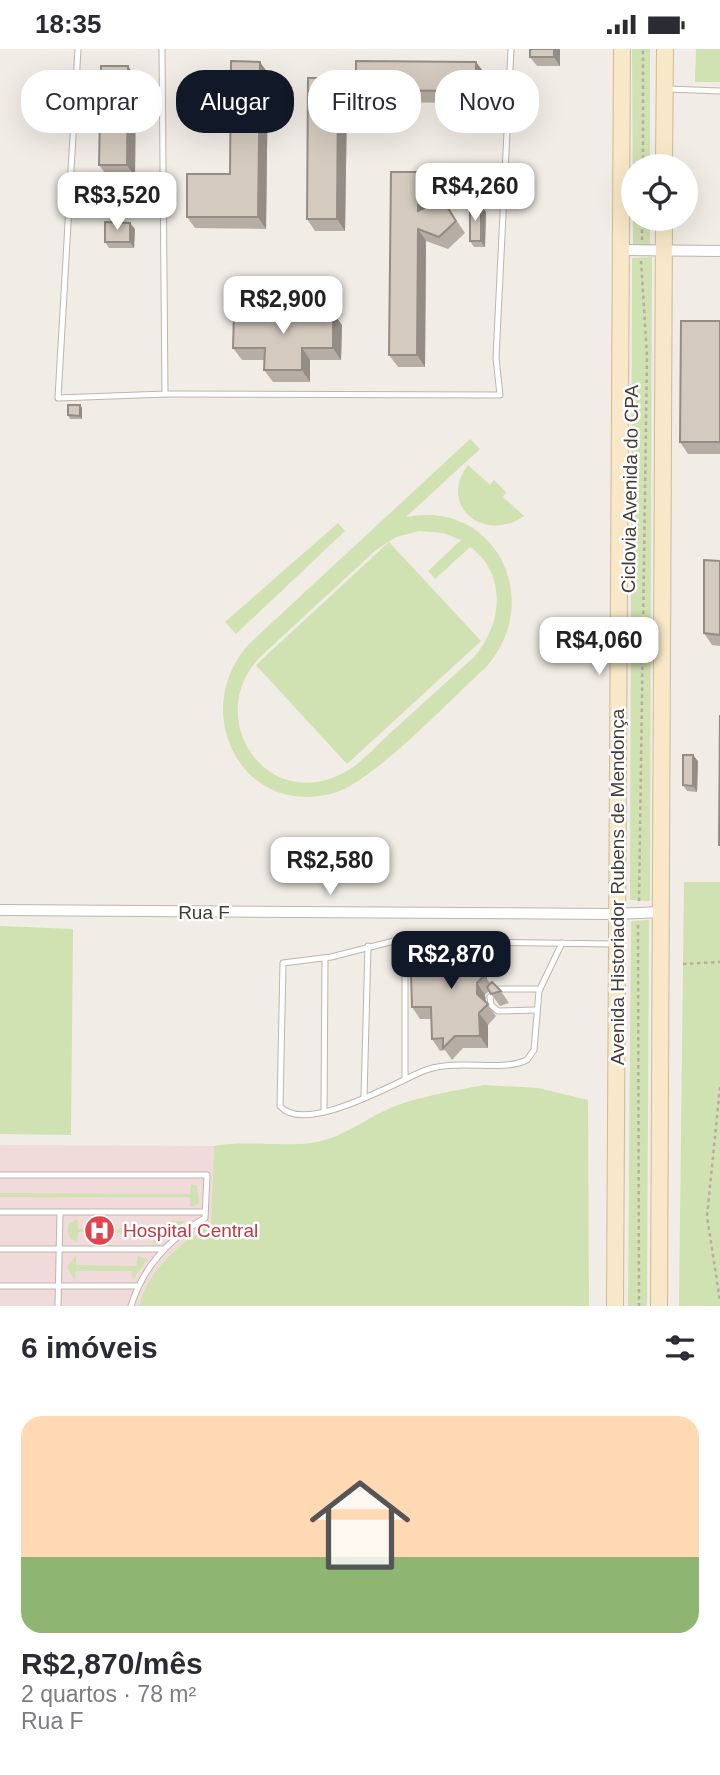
<!DOCTYPE html>
<html lang="pt">
<head>
<meta charset="utf-8">
<style>
	body { margin:0; font-family:Arial,sans-serif; background:#f2f2f3; color:#2b2b33; height:100vh; display:flex; flex-direction:column; font-size:26px; white-space:nowrap }
	* { box-sizing:border-box; margin:0 }
	p { font-size:23px; color:#7c7c81 }
	.icon { flex:none; width:38px; height:38px; fill:none; stroke:currentColor; stroke-width:2; stroke-linecap:round; stroke-linejoin:round }
	.map { position:relative; height:1257px; overflow:hidden }
	.details { display:flex; flex-direction:column; background:#fff; flex:1 }
	.details>* { flex:none }
	.top-card { position:absolute; left:21px; top:21px; width:679px; height:63px; display:flex; gap:14px }
	.controls { position:absolute; left:621px; top:105px; display:grid; gap:14px }
	.controls a { display:grid; place-items:center; width:77px; height:77px; border-radius:50%; background:#fff; box-shadow:0 7px 28px #0002; font-size:35px }
	.price { position:absolute; translate:-50% -60px; padding:0 16px; border-radius:14px; background:#fff; color:#222; font-size:23px; line-height:46px; filter:drop-shadow(0 2px 4px #0008) }
	.price::after { content:''; position:absolute; left:50%; top:42px; width:21px; height:16px; margin-left:-10px; background:inherit; clip-path:polygon(0 0,100% 0,50% 100%) }
	.price.on { background:#111827; color:#fff }
	ul { padding:0; list-style:none }
	li { display:grid; align-content:center; gap:14px; height:371px; padding:0 21px }
	li span { display:grid; place-items:center; height:217px; border-radius:21px; color:#555 }
	li>.icon { margin-inline-start:auto }
	span .icon { width:126px; height:126px; fill:#fffc; stroke-width:1 }
	li b { font-size:30px }
	h2 { display:flex; justify-content:space-between; align-items:center; height:84px; padding:0 21px; font-size:30px }
	.chip { padding:0 24px; border-radius:28px; background:#fff; box-shadow:0 7px 28px #0002; font-size:24px; line-height:63px }
	.chip.on { background:#111827; color:#fff }
	.status { display:flex; justify-content:space-between; align-items:center; height:49px; padding:0 35px; background:#fff; direction:ltr }
	.status svg { height:19px; fill:currentColor }
	.map>svg:first-child { display:block }
	.medical { fill:#f0dbda }
	.green { fill:#d0e1b2; fill-rule:evenodd }
	.lines { fill:none; stroke-linecap:round; stroke-linejoin:round }
	.service-casing { stroke:#beb6ac; stroke-width:7 }
	.minor-casing { stroke:#beb6ac; stroke-width:12 }
	.secondary-casing { stroke:#ccba99; stroke-width:18 }
	.path { stroke:#bbad9c; stroke-width:2.5; stroke-dasharray:3.5 3.5; stroke-linecap:butt }
	.service { stroke:#fff; stroke-width:5 }
	.minor { stroke:#fff; stroke-width:10 }
	.secondary { stroke:#f8e8c8; stroke-width:16 }
	.wall { fill:#b6aea4 }
	.shaded-wall { fill:#948d86 }
	.building { fill:#d4cabf; stroke:#948d86; stroke-width:2 }
	.labels { text-anchor:middle; dominant-baseline:central; stroke-width:5; stroke-linejoin:round; paint-order:stroke }
	.street-label { font-size:19px; fill:#433c36; stroke:#fff }
	.health-label { font-size:19px; fill:#be3a42; stroke:#fff; text-anchor:start }
</style>
</head>
<body>
<div class="status"><b>18:35</b><svg viewBox="0 0 49 12"><path d="M0 12V9h3v3zM5 12V6h3v6zM10 12V3h3v9zM15 12V0h3v12zM26 1h20v11H26zM47 4h2v5h-2z"/></svg></div>
<div class="map">
<svg width="720" height="1257" viewBox="0 0 720 1257">
	<rect width="100%" height="100%" fill="#f1ece5"/>
	<!-- medical -->
	<polygon class="medical" points="0,1096 214,1097 211,1175 190,1188 139,1257 0,1257"/>
	<!-- green -->
	<g class="green">
		<polygon points="632,0 650,0 650,117 634,117 634,170 650,170 650,196 633,196"/>
		<polygon points="696,0 720,0 720,33 695,33"/>
		<polygon points="652,208 650,852 630,851 632,209"/>
		<path d="M470,390L480,400L406,468C496,450 545,552 486,618C452,649 373,733 334,744C242,770 188,662 249,595ZM419,482L443,484L461,491L428,522L435,530L470,498C508,525 502,577 474,608C445,634 416,661 387,687C372,701 357,719 337,727C262,760 204,666 260,608L376,501L396,488Z"/>
		<path d="M468,416L490,436L494,431L506,443L503,448L524,467C484,495 437,456 468,416Z"/>
		<polygon points="338,474 345,482 236,585 225,573"/>
		<polygon points="389,493 481,592 347,715 256,616"/>
		<polygon points="684,833 720,833 720,1257 679,1257"/>
		<polygon points="649,871 647,1257 628,1257 631,872"/>
		<polygon points="0,877 73,880 71,1086 0,1085"/>
		<path d="M484,1036L538,1039L588,1051L589,1257H139C149,1219 180,1195 211,1175L214,1097C246,1091 278,1098 311,1094C336,1091 359,1075 380,1064C411,1048 450,1043 484,1036Z"/>
		<polygon points="191,1135 197,1137 199,1153 193,1158 190,1158 190,1148 0,1148 0,1144 190,1145"/>
		<path d="M77,1170L78,1180L168,1181L169,1172H185L158,1195H153V1185L78,1183L77,1193C69,1190 65,1183 69,1175Z"/>
		<polygon points="76,1207 76,1216 136,1217 138,1207 147,1210 133,1231 131,1222 76,1222 75,1232 67,1218"/>
	</g>
	<g class="lines">
		<defs>
			<g id="service">
				<polyline points="78,0 58,349 165,345 162,0"/>
				<polyline points="668,40 720,42"/>
				<polyline points="165,345 500,346 496,309 511,0"/>
				<polyline points="405,893 405,1030"/>
				<path d="M562,894L539,942L534,1001L527,1011C500,1024 454,1008 421,1023C393,1035 304,1086 280,1057L283,914L331,908L394,892L613,895"/>
				<polyline points="536,961 498,962 491,956 490,948 499,940 540,940"/>
				<polyline points="364,1049 368,897"/>
				<polyline points="324,1063 325,909"/>
				<path d="M0,1126H207L205,1169C170,1189 143,1218 131,1257"/>
				<polyline points="0,1163 205,1163"/>
				<polyline points="0,1200 164,1200"/>
				<polyline points="0,1237 138,1237"/>
				<polyline points="58,1257 60,1163"/>
			</g>
			<g id="minor">
				<polyline points="620,201 720,202"/>
				<polyline points="0,861 616,865 660,863"/>
			</g>
			<g id="secondary">
				<polyline points="664,117 665,0"/>
				<polyline points="615,1257 622,0"/>
				<polyline points="659,1257 664,170"/>
			</g>
		</defs>
		<!-- service casing -->
		<use href="#service" class="service-casing"/>
		<!-- minor casing -->
		<use href="#minor" class="minor-casing"/>
		<!-- secondary casing -->
		<use href="#secondary" class="secondary-casing"/>
		<!-- path -->
		<g class="path">
			<polyline points="643,117 643,0"/>
			<polyline points="642,191 642,170"/>
			<polyline points="639,852 647,307 641,212"/>
			<polyline points="638,876 639,1257"/>
			<polyline points="683,915 720,913"/>
			<polyline points="720,1038 707,1167 720,1252"/>
		</g>
		<!-- service -->
		<use href="#service" class="service"/>
		<!-- minor -->
		<use href="#minor" class="minor"/>
		<!-- secondary -->
		<use href="#secondary" class="secondary"/>
	</g>
	<!-- wall -->
	<g class="wall">
		<polygon points="560,0 560,17 537,17 530,8"/>
		<polygon points="476,13 485,25 484,54 347,53 345,182 315,182 307,170 308,29 356,29"/>
		<polygon points="128,17 136,29 135,128 108,128 99,116"/>
		<polygon points="268,24 266,180 195,179 187,168 230,125"/>
		<polygon points="419,123 427,135 427,158 446,156 465,184 448,200 426,192 425,318 398,318 389,306"/>
		<polygon points="481,157 486,163 485,198 474,198 470,192"/>
		<polygon points="135,180 134,199 109,199 105,193"/>
		<polygon points="333,264 342,276 341,311 310,311 310,333 273,333 264,321 265,311 242,311 233,299"/>
		<polygon points="720,272 720,405 688,405 680,393"/>
		<polygon points="80,356 82,359 82,370 70,370 68,366"/>
		<polygon points="720,512 720,597 712,596 704,584"/>
		<polygon points="698,712 697,743 687,742 683,736"/>
		<polygon points="455,896 479,896 487,908 487,930 491,935 501,942 509,954 500,957 489,942 485,946 486,953 496,967 488,976 488,999 463,999 452,1011 445,1001 440,1002 432,990 432,970 420,970 412,958 432,926"/>
	</g>
	<!-- shaded-wall -->
	<g class="shaded-wall">
		<polygon points="554,0 560,0 560,17 554,8"/>
		<polygon points="260,13 268,24 266,180 258,168"/>
		<polygon points="476,13 485,25 484,54 476,42"/>
		<polygon points="128,17 136,29 135,128 127,116"/>
		<polygon points="338,41 347,53 345,182 337,170"/>
		<polygon points="419,123 427,135 426,174 418,162"/>
		<polygon points="481,157 486,163 485,198 481,192"/>
		<polygon points="130,174 135,180 134,199 130,193"/>
		<polygon points="418,180 426,192 425,318 417,306"/>
		<polygon points="333,264 342,276 341,311 333,299"/>
		<polygon points="302,299 310,311 310,333 302,321"/>
		<polygon points="80,356 82,359 82,370 80,367"/>
		<polygon points="693,706 698,712 697,743 693,737"/>
		<polygon points="479,896 487,908 487,930 479,920"/>
		<polygon points="477,934 485,946 486,957 477,945"/>
		<polygon points="479,964 488,976 488,999 480,987"/>
	</g>
	<!-- building -->
	<g class="building">
		<rect x="530" y="0" width="24" height="8"/>
		<polygon points="231,12 260,13 258,168 187,168 187,125 230,125"/>
		<polygon points="356,12 476,13 476,42 338,41 337,170 307,170 308,29 356,29"/>
		<polygon points="101,17 128,17 127,116 99,116"/>
		<polygon points="391,123 419,123 418,162 435,154 446,156 456,172 439,188 418,180 417,306 389,306"/>
		<rect x="470" y="157" width="11" height="35"/>
		<polygon points="105,173 130,174 130,193 105,193"/>
		<polygon points="234,264 333,264 333,299 302,299 302,321 264,321 265,299 233,299"/>
		<polygon points="681,272 720,272 720,393 680,393"/>
		<polygon points="68,356 80,356 80,367 68,366"/>
		<polygon points="704,511 720,512 720,586 704,584"/>
		<polygon points="720,666 720,796 719,796"/>
		<polygon points="683,706 693,706 693,737 683,736"/>
		<polygon points="441,886 455,896 479,896 479,920 485,926 477,934 477,945 488,955 479,964 480,987 455,987 443,999 443,989 432,990 431,958 412,958 411,927 432,926 431,895 442,895"/>
		<polygon points="492,933 501,942 491,945 487,938"/>
	</g>
	<!-- icons -->
	<defs>
		<symbol id="hospital-disc" viewBox="-11 -11 22 22"><circle r="9.5" fill="#e0444e" stroke="#fff"/><path d="M-5-5h3v3.5h4V-5h3V5h-3V1.5h-4V5h-3Z" fill="#fff"/></symbol>
	</defs>
	<g fill-rule="evenodd">
		<use href="#hospital-disc" x="82" y="1164" width="35" height="35"/>
	</g>
	<g class="labels">
		<!-- street labels -->
		<g class="street-label">
			<text transform="translate(630 440) rotate(-89)">Ciclovia Avenida do CPA</text>
			<text transform="translate(617 838) rotate(-90)">Avenida Historiador Rubens de Mendonça</text>
			<text x="204" y="863">Rua F</text>
		</g>
		<!-- health labels -->
		<g class="health-label">
			<text x="123" y="1181">Hospital Central</text>
		</g>
	</g>
</svg>
<div class="controls">
<a><svg class="icon" aria-label="locate" viewBox="0 0 24 24"><circle cx="12" cy="12" r="6"/><path d="M12 2v4M12 18v4M2 12h4M18 12h4"/></svg></a>
</div>
<b class="price" style="left:475px;top:174px">R$4,260</b>
<b class="price" style="left:117px;top:183px">R$3,520</b>
<b class="price" style="left:283px;top:287px">R$2,900</b>
<b class="price" style="left:599px;top:628px">R$4,060</b>
<b class="price" style="left:330px;top:848px">R$2,580</b>
<b class="price on" style="left:451px;top:942px">R$2,870</b>
<div class="top-card">
<a class="chip">Comprar</a>
<a class="chip on">Alugar</a>
<a class="chip">Filtros</a>
<a class="chip">Novo</a>
</div>
</div>
<section class="details">
<h2>6 imóveis<svg class="icon" aria-label="filters" viewBox="0 0 24 24"><path d="M4 7h16M4 17h16"/><circle cx="9" cy="7" r="2"/><circle cx="15" cy="17" r="2"/></svg></h2>
<ul>
<li><span style="background:linear-gradient(#ffd9b3 65%,#8fb573 0)"><svg class="icon" aria-label="home" viewBox="0 0 24 24"><path d="M3 11l9-7 9 7M6 9v11h12V9"/></svg></span><div><b>R$2,870/mês</b><p>2 quartos · 78 m²</p><p>Rua F</p></div></li>
</ul>
</section>
</body>
</html>
